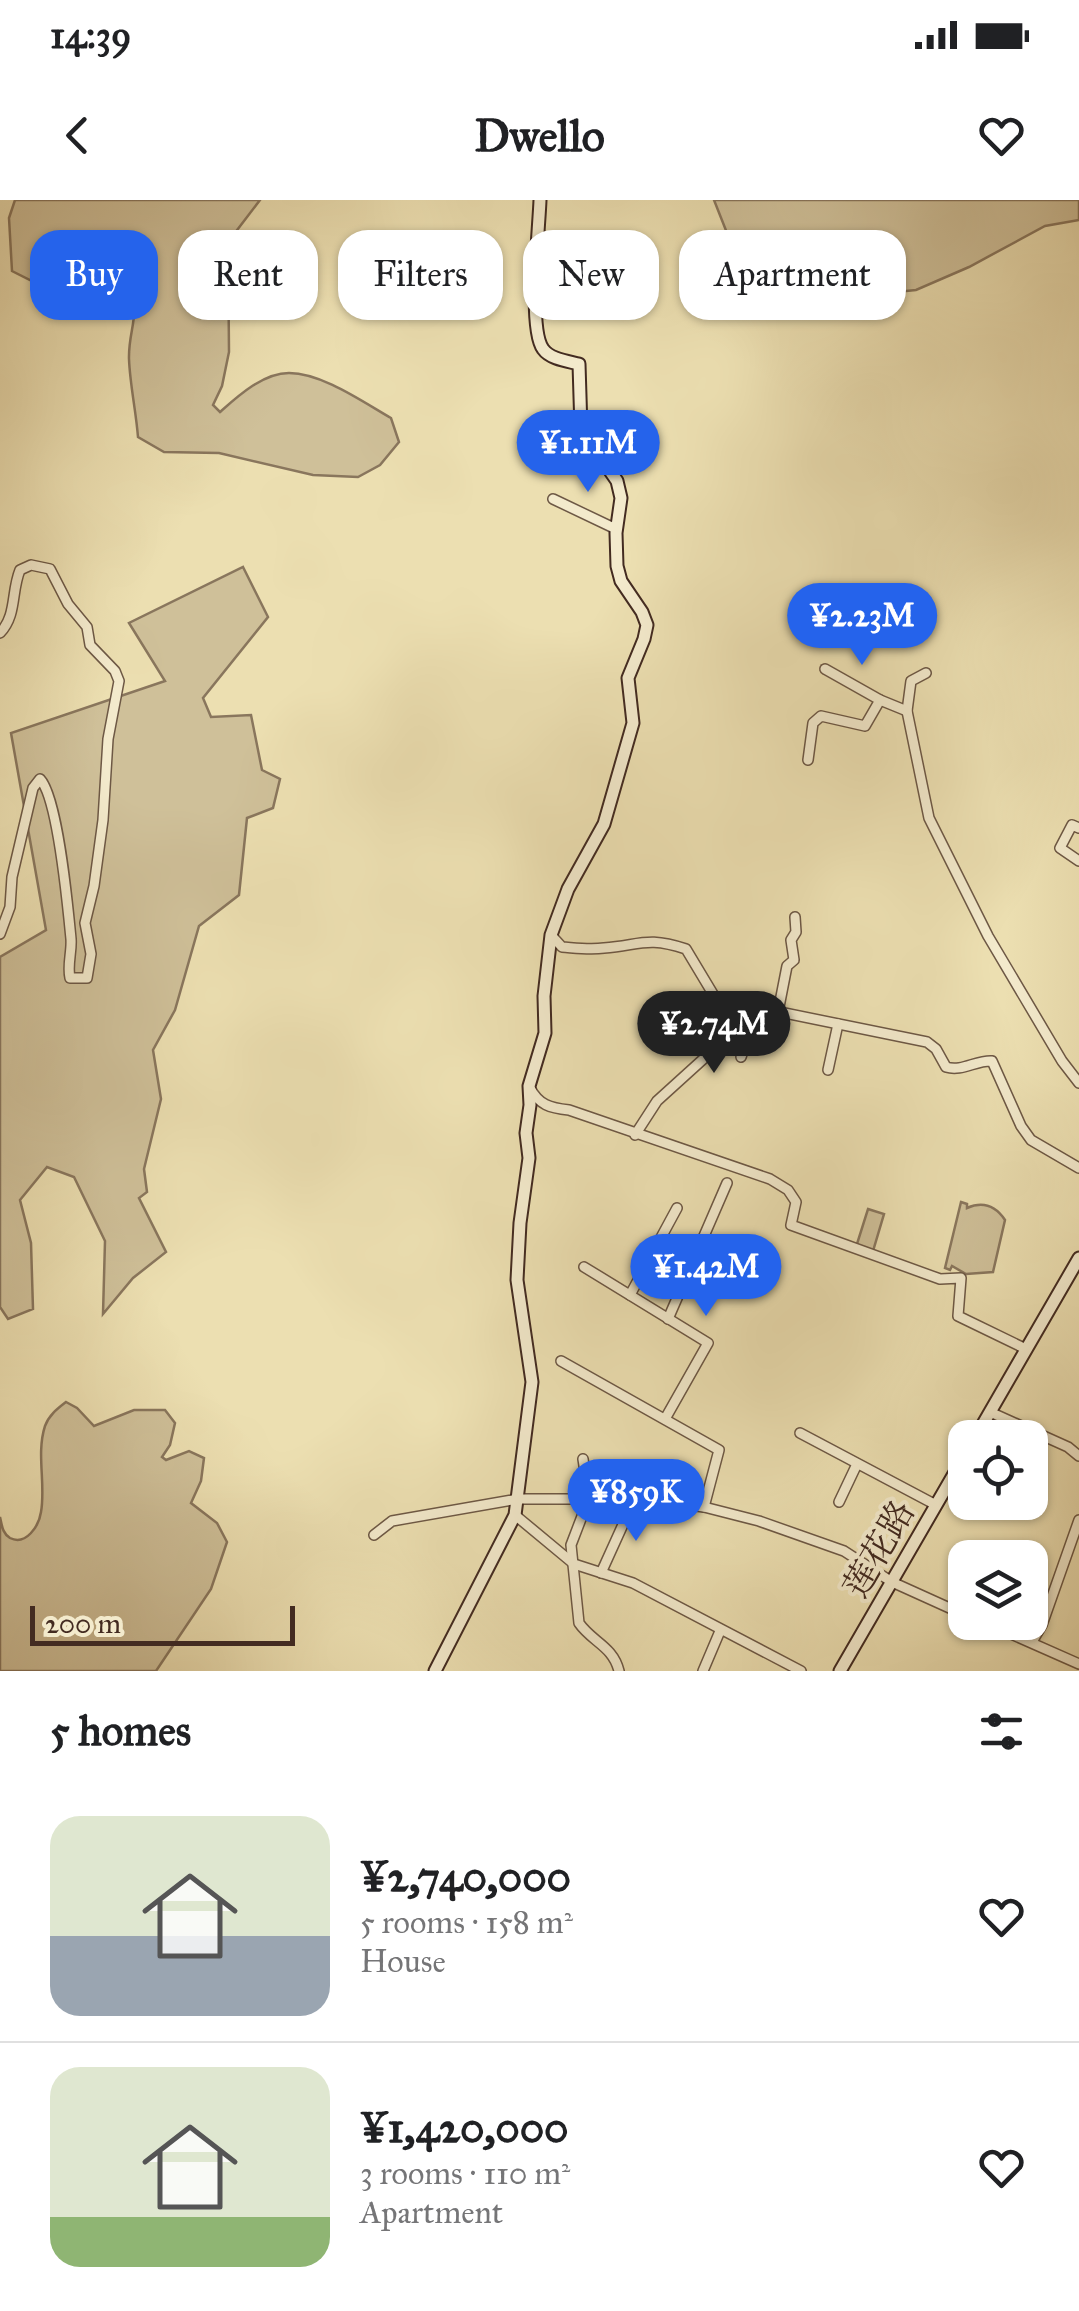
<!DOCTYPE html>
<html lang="en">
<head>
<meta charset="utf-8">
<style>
	body { margin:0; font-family:"IM FELL Great Primer","Noto Serif SC",serif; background:#f2f2f2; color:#202124; height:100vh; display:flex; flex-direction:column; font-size:38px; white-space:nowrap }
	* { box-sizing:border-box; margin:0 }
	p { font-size:32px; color:#757577 }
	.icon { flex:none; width:55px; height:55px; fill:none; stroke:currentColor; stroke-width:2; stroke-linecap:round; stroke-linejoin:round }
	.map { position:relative; height:1471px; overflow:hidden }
	.details { display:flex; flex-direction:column; background:#fff; flex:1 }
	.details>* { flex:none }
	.hud { position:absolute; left:30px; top:30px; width:1020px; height:90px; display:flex; gap:20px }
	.tools { position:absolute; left:948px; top:1220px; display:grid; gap:20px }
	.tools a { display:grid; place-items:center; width:100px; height:100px; border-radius:20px; background:#fff; box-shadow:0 2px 8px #0004; font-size:50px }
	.scale { position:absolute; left:30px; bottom:25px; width:265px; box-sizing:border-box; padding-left:10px; border:5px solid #432b21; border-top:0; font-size:28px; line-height:35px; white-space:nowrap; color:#432b21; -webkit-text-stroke:8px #f3eacc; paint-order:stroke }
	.price { position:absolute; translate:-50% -85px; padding:0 22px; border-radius:35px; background:#2563eb; color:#fff; font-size:32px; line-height:65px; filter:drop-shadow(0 2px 5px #0008) }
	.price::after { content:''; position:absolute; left:50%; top:60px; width:30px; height:22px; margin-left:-15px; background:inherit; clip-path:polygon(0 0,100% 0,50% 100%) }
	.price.on { background:#222; color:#fff }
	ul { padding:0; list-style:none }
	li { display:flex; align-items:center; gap:30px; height:250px; padding:0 50px }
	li+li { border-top:2px solid #e0e0e0 }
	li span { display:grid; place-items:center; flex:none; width:280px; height:200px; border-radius:30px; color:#555 }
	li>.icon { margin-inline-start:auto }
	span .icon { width:120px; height:120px; fill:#fffc; stroke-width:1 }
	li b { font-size:42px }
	h2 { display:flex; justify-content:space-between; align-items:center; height:120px; padding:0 50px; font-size:42px }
	.pill { padding:0 35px; border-radius:30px; background:#fff; box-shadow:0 2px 8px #0004; font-size:35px; line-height:90px }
	.pill.on { background:#2563eb; color:#fff }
	.status { display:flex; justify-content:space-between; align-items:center; height:70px; padding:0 50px; background:#fff; direction:ltr }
	.status svg { height:28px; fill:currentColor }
	header { display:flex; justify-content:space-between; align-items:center; height:130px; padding:0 50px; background:#fff; font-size:45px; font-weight:700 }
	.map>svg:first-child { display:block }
	.green { fill:#cfc099; stroke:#89765d; stroke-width:2.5 }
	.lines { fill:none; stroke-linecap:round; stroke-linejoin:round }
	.street-casing { stroke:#6d5845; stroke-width:12 }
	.secondary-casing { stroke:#432b21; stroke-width:15 }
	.street { stroke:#f3eacc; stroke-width:9 }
	.secondary { stroke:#f3eacc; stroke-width:11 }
	.labels { text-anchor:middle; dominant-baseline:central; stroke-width:8; stroke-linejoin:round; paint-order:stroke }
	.street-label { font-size:35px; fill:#432b21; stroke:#f3eacc }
</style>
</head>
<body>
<div class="status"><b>14:39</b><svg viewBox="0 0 49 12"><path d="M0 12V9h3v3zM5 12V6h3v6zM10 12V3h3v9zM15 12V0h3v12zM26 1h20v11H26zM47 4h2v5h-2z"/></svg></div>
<header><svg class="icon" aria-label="back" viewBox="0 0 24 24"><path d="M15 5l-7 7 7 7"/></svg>Dwello<svg class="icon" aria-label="heart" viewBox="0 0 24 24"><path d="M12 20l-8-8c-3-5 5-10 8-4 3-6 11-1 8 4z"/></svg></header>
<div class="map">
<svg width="1079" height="1471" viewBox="0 0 1079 1471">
	<rect width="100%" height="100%" fill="#ecdfb1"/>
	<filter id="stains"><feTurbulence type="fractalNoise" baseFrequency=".002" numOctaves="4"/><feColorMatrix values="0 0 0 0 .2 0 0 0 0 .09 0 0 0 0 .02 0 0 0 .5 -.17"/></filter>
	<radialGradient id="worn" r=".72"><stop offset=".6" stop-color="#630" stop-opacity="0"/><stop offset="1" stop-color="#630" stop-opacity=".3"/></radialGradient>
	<!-- green -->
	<g class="green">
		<path d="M15,0H260L228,42L229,152L222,186L213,205L220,212C238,196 263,173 289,173C322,173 363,202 391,218L399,242L380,265L358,277L313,275L219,253L164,252L138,237C136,211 130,185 129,159C128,125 146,108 121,77L109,78L83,92L30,80L12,71L9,18Z"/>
		<polygon points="714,0 1079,0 1079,20 1045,26 969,67 916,90 836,98 781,93 746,65 727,33"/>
		<polygon points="243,367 268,417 203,498 211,517 251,515 262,570 280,579 273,608 247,618 239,695 199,726 175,810 153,850 161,899 144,969 147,992 139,998 166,1052 133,1078 103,1114 105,1041 74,977 47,967 20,1000 31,1043 33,1109 8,1119 0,1107 0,757 46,730 11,533 165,481 129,423"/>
		<path d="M961,1002L967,1004V1008C983,1001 995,1005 1005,1020L993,1072L966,1074L952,1066L950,1070L945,1068Z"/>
		<polygon points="868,1009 884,1014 873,1051 856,1047"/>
		<path d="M66,1202L77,1208L94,1226L134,1210H165L175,1223L170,1245L162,1257L166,1260L189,1251L204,1258L201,1281L191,1303L217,1323L227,1342L211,1389L156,1471H0V1317C2,1325 2,1333 10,1338C26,1346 39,1326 41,1312C46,1284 36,1254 45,1226C49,1215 57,1209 66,1202Z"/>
	</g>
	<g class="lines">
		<defs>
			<g id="street">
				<polyline points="553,299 616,329"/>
				<path d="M0,433C17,415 11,392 20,370L31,365L50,369L68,404L87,427L90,445L115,471L119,481L108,539L103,620L94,686L85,723L91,754L87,778H70C67,765 72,752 71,739C68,708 58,598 40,579L33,588L12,677L10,707L0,734"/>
				<polyline points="825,469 880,500"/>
				<polyline points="926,473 911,481 907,511 929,618 988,736 1062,861 1079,883"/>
				<polyline points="808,560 813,523 821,516 865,526 880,500 907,511"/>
				<polyline points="1079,628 1072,625 1060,648 1079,661"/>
				<path d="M551,735L562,747C576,748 590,750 604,748C641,745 647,736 686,749L716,799L927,842L936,849L946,867C962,872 976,860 992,861L1021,926L1031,940L1079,968"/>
				<polyline points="778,812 787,766 794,760 791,740 796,732 795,717"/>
				<polyline points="741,857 748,837"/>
				<polyline points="828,870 838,824"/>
				<path d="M530,888C539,905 550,908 569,910L770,979L788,990L796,1002L791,1025L940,1079L961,1078L958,1116L1026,1149"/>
				<polyline points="635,935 657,901 732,833 748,837 757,808"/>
				<polyline points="584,1067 708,1143 665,1219"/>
				<polyline points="630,1095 677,1008"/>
				<polyline points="668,1119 727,983"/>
				<polyline points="561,1161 719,1250 704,1307"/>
				<polyline points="990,1212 1068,1247 1079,1256"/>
				<polyline points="800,1233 936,1305"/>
				<path d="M583,1259L589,1298L571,1345L579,1423C592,1442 613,1446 619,1471"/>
				<polyline points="839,1302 857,1264"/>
				<polyline points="515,1315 574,1364 633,1383 801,1471"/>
				<polyline points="374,1335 392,1321 518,1299 644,1299 704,1307 759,1321 844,1351 892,1382 965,1415"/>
				<polyline points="601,1373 635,1298"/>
				<polyline points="984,1422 1079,1464"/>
				<polyline points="1032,1442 1042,1425 1079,1320"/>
				<polyline points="703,1471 720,1431"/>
			</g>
			<g id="secondary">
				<polyline points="975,1238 1079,1058"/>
				<path d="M435,1471L515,1315L532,1182L517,1080L520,1023L529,958L526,933L530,905L529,886L545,833L544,796L551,735L568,689L604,624L633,523L628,478L644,439L647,425L642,412L621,381L617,366L616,333L621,298L617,281L581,229L579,164C567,161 550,159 543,149C528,129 539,29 540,0"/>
				<polyline points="840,1471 965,1255"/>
			</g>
		</defs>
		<!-- street casing -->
		<use href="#street" class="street-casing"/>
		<!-- secondary casing -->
		<use href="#secondary" class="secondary-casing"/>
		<!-- street -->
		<use href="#street" class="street"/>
		<!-- secondary -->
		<use href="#secondary" class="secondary"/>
	</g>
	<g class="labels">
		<!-- street labels -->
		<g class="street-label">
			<text transform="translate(879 1349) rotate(-60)">莲花路</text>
		</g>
	</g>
	<rect width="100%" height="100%" filter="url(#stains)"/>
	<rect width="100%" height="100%" fill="url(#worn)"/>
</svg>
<div class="tools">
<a><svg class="icon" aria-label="locate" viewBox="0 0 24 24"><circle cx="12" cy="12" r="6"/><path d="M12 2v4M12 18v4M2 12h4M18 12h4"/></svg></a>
<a><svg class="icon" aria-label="layers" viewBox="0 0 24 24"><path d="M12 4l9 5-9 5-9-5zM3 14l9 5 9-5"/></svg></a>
</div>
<div class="scale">200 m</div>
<b class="price" style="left:588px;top:295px">¥1.11M</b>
<b class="price" style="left:862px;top:468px">¥2.23M</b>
<b class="price on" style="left:714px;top:876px">¥2.74M</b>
<b class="price" style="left:706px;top:1119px">¥1.42M</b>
<b class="price" style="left:636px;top:1344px">¥859K</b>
<div class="hud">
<a class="pill on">Buy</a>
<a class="pill">Rent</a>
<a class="pill">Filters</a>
<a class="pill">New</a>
<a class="pill">Apartment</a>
</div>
</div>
<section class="details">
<h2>5 homes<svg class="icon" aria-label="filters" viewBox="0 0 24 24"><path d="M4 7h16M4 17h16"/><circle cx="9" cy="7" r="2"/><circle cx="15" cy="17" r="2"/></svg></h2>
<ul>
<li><span style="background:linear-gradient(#dfe7d0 60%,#9aa5b1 0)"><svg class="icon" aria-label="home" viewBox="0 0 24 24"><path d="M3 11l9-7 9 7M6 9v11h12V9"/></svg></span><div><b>¥2,740,000</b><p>5 rooms · 158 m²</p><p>House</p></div><svg class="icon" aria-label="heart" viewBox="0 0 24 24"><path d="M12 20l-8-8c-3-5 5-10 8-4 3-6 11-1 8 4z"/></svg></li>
<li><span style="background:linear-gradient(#dfe7d0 75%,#8fb573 0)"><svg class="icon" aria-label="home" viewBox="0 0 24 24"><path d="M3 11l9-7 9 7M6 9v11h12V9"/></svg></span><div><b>¥1,420,000</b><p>3 rooms · 110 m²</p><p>Apartment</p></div><svg class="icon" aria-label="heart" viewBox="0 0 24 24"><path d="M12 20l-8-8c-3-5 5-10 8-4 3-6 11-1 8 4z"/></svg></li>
</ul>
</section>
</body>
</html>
